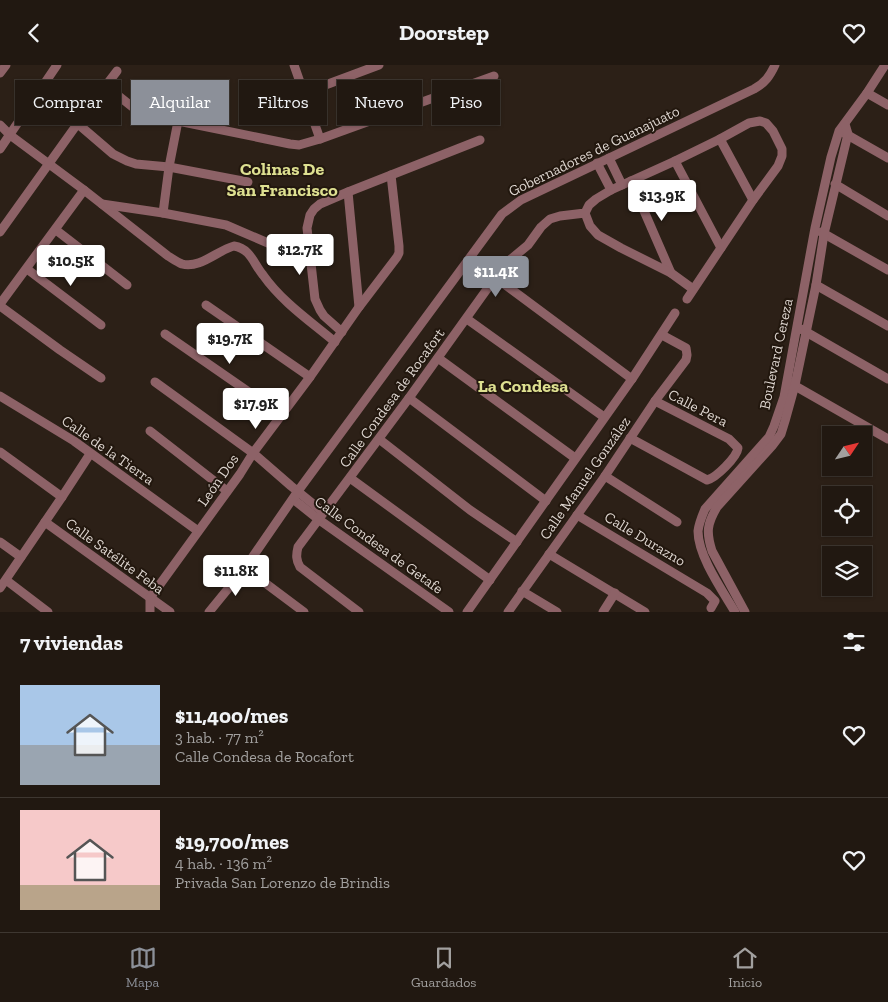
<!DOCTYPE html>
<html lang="es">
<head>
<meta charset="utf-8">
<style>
	body { margin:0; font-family:"Zilla Slab",serif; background:#29211a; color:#f1f3f6; height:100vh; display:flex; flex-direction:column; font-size:19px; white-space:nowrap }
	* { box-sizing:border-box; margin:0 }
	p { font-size:16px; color:#a2a09f }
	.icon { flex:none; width:28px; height:28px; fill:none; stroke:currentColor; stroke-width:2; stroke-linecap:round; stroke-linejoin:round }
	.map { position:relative; height:547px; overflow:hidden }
	.side { display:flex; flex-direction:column; background:#211811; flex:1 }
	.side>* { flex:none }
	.top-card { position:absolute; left:15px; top:15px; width:500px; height:45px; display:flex; gap:10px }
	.needle { width:32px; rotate:55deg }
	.fabs { position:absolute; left:822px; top:361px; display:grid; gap:10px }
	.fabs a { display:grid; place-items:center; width:50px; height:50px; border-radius:0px; background:#211811; box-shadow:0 1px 4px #0004,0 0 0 1px #3e3731; font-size:25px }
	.price { position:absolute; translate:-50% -42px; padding:0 11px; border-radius:5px; background:#fff; color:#222; font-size:16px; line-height:32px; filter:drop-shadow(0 1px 2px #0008) }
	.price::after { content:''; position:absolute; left:50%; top:30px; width:15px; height:11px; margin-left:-8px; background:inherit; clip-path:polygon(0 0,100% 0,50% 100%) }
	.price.active { background:#8c9099; color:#fff }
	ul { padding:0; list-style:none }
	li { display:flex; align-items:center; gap:15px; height:125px; padding:0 20px }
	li+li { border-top:1px solid #3e3731 }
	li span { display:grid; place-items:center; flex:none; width:140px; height:100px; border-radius:0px; color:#555 }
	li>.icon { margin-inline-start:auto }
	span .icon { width:60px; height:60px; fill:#fffc; stroke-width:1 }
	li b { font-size:21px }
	h2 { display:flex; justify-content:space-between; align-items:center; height:60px; padding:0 20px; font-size:21px }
	.chip { padding:0 18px; border-radius:0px; background:#211811; box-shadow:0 1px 4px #0004,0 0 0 1px #3e3731; font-size:18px; line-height:45px }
	.chip.active { background:#8c9099; color:#fff }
	header { display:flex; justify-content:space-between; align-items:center; height:65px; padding:0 20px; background:#211811; font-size:22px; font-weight:800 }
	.dock { display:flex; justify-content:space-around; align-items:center; height:70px; border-top:1px solid #3e3731; background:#211811; font-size:14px; color:#a2a09f }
	.dock a { display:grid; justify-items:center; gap:2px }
	.dock .active { color:#8c9099 }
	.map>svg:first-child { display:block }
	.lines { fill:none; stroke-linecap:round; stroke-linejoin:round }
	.minor { stroke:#8d6267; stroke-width:9 }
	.labels { text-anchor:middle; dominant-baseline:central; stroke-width:4; stroke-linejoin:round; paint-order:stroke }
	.street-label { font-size:15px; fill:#ded6d0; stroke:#22170e }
	.quarter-label { font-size:18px; font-weight:bold; fill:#dee091; stroke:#22170e }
</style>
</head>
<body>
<header><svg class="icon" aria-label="back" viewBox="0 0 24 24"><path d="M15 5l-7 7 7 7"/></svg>Doorstep<svg class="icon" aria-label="heart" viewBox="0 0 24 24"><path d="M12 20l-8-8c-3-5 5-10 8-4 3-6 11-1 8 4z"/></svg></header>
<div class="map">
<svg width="888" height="547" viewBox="0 0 888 547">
	<rect width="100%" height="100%" fill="#2c2017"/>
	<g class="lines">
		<!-- minor -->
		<g class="minor">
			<polyline points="294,0 320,74"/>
			<polyline points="0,8 6,0"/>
			<polyline points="106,21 135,44 154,52 178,56 290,79 299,80 320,74 494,11"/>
			<polyline points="101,27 117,6"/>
			<polyline points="304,28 379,0"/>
			<polyline points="867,28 888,40"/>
			<polyline points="78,59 113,89 127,96 136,99 169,102 248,117"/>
			<path d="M0,60L10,70L84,125L168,191C173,194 177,197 182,199C200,204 218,185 234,181C251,184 253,198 263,210C282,237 310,256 335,277"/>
			<polyline points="844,68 888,93"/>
			<polyline points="720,74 753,135"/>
			<polyline points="0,84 57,0"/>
			<polyline points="609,93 622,120"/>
			<polyline points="675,96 721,183"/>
			<polyline points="597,98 611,125"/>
			<polyline points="631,116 671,208"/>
			<polyline points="835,119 888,151"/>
			<polyline points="348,127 359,242"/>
			<polyline points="102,139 163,148 226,160 275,181 310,195"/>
			<polyline points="163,148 169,102 178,56 182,20"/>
			<polyline points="585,148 590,161 598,170 621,183 671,208 693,224"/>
			<polyline points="56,165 127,220"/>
			<polyline points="0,167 93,37"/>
			<polyline points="821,167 888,205"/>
			<polyline points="27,204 101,260"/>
			<polyline points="496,213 632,314"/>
			<polyline points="816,220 888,261"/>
			<polyline points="0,239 84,125"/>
			<polyline points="206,240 310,312"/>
			<polyline points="0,241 60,285 101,313"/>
			<polyline points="467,254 604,352"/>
			<polyline points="801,264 888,314"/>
			<polyline points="342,267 324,251 320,245 315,234 307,163 310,150 314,144 320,139 348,127 480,75"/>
			<polyline points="165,269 282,350"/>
			<polyline points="438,293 575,393"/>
			<polyline points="155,317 253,388 291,421 323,447"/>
			<polyline points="790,318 888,374"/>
			<polyline points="0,331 74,376 198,466"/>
			<polyline points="409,333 546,436"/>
			<polyline points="150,366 227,426"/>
			<path d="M630,373L707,415C716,413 737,392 738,383L729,374L655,336"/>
			<polyline points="379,374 470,445 517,477"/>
			<polyline points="0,387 62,432"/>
			<polyline points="605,411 677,457"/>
			<polyline points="350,413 490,515"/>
			<polyline points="293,434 318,454 449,547"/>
			<polyline points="577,450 707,528 715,536 711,543"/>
			<polyline points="45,457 170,547"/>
			<polyline points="0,477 21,492"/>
			<polyline points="549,489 645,547"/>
			<polyline points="245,503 304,547"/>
			<polyline points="6,515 48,547"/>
			<polyline points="0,523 62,432 90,389"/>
			<polyline points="522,526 557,547"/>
			<polyline points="150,547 150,533 240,409 253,388 310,312 359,242 397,192 399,188 399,181 391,110"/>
			<path d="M209,547L245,503L298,426L502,149L521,135L754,24C765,18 770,11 775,0"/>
			<path d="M359,547L300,502C296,495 296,490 298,482L409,333L505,199L528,180L541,162L550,154L560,151L585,148L589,140L596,134L611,125L675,96L720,74L749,58L760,56L766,58L773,66L782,84V91L778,101L753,135L687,234"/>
			<polyline points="467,547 632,314 675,248"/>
			<polyline points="508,547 605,411 655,336 686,295 687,290 686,283 662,270"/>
			<polyline points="603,547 615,528"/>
			<path d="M735,547C722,525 698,491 698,466C699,458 702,451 705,444L769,372L774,361L784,332L815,163L831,92L839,66L867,28L885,0"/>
			<path d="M745,547L712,486C706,467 707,459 717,442L772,381L781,369L785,356L795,320L816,220L824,169L848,69L845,59"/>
		</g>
	</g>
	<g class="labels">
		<!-- street labels -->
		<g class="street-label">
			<text transform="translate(594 86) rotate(-26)">Gobernadores de Guanajuato</text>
			<text transform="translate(776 289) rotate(-78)">Boulevard Cereza</text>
			<text transform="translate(392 333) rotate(-54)">Calle Condesa de Rocafort</text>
			<text transform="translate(698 343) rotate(27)">Calle Pera</text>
			<text transform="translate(108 385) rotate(35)">Calle de la Tierra</text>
			<text transform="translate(585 413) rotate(-55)">Calle Manuel González</text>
			<text transform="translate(218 415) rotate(-55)">León Dos</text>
			<text transform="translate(645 474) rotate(31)">Calle Durazno</text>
			<text transform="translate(379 480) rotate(36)">Calle Condesa de Getafe</text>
			<text transform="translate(115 491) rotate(36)">Calle Satélite Feba</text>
		</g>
		<!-- quarter labels -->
		<g class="quarter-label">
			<text x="282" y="104">Colinas De<tspan x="282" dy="21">San Francisco</tspan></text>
			<text x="523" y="321">La Condesa</text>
		</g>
	</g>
</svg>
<div class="fabs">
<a><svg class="needle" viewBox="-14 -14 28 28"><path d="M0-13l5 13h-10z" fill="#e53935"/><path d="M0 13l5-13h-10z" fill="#a2a09f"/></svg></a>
<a><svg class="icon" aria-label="locate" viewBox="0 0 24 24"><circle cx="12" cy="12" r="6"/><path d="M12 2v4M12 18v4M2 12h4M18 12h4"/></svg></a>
<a><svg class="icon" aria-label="layers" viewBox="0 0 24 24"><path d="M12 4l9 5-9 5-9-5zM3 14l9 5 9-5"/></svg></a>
</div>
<b class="price" style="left:662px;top:157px">$13.9K</b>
<b class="price" style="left:300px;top:211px">$12.7K</b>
<b class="price" style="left:71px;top:222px">$10.5K</b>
<b class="price active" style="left:496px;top:233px">$11.4K</b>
<b class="price" style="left:230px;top:300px">$19.7K</b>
<b class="price" style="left:256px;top:365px">$17.9K</b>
<b class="price" style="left:236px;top:532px">$11.8K</b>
<div class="top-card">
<a class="chip">Comprar</a>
<a class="chip active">Alquilar</a>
<a class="chip">Filtros</a>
<a class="chip">Nuevo</a>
<a class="chip">Piso</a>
</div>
</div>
<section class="side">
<h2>7 viviendas<svg class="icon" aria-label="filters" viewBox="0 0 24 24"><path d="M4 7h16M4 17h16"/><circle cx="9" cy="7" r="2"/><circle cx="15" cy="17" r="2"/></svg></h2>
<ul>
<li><span style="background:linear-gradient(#a9c7e8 60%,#9aa5b1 0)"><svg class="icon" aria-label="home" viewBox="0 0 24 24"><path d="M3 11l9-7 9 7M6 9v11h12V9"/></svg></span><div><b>$11,400/mes</b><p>3 hab. · 77 m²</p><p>Calle Condesa de Rocafort</p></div><svg class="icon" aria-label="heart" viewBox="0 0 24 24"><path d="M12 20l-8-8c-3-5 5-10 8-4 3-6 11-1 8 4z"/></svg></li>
<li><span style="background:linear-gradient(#f6c9c9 75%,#b9a48a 0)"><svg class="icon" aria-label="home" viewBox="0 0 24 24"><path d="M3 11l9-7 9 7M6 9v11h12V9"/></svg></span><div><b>$19,700/mes</b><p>4 hab. · 136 m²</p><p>Privada San Lorenzo de Brindis</p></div><svg class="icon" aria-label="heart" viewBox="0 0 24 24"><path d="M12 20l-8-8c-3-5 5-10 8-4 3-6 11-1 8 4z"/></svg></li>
</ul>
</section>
<nav class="dock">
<a class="active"><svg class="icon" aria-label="map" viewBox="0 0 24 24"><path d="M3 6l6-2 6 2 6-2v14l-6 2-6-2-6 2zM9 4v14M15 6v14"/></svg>Mapa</a>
<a><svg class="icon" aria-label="saved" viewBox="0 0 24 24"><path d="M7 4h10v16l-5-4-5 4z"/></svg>Guardados</a>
<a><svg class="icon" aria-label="home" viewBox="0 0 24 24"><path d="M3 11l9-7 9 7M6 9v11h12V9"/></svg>Inicio</a>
</nav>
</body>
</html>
